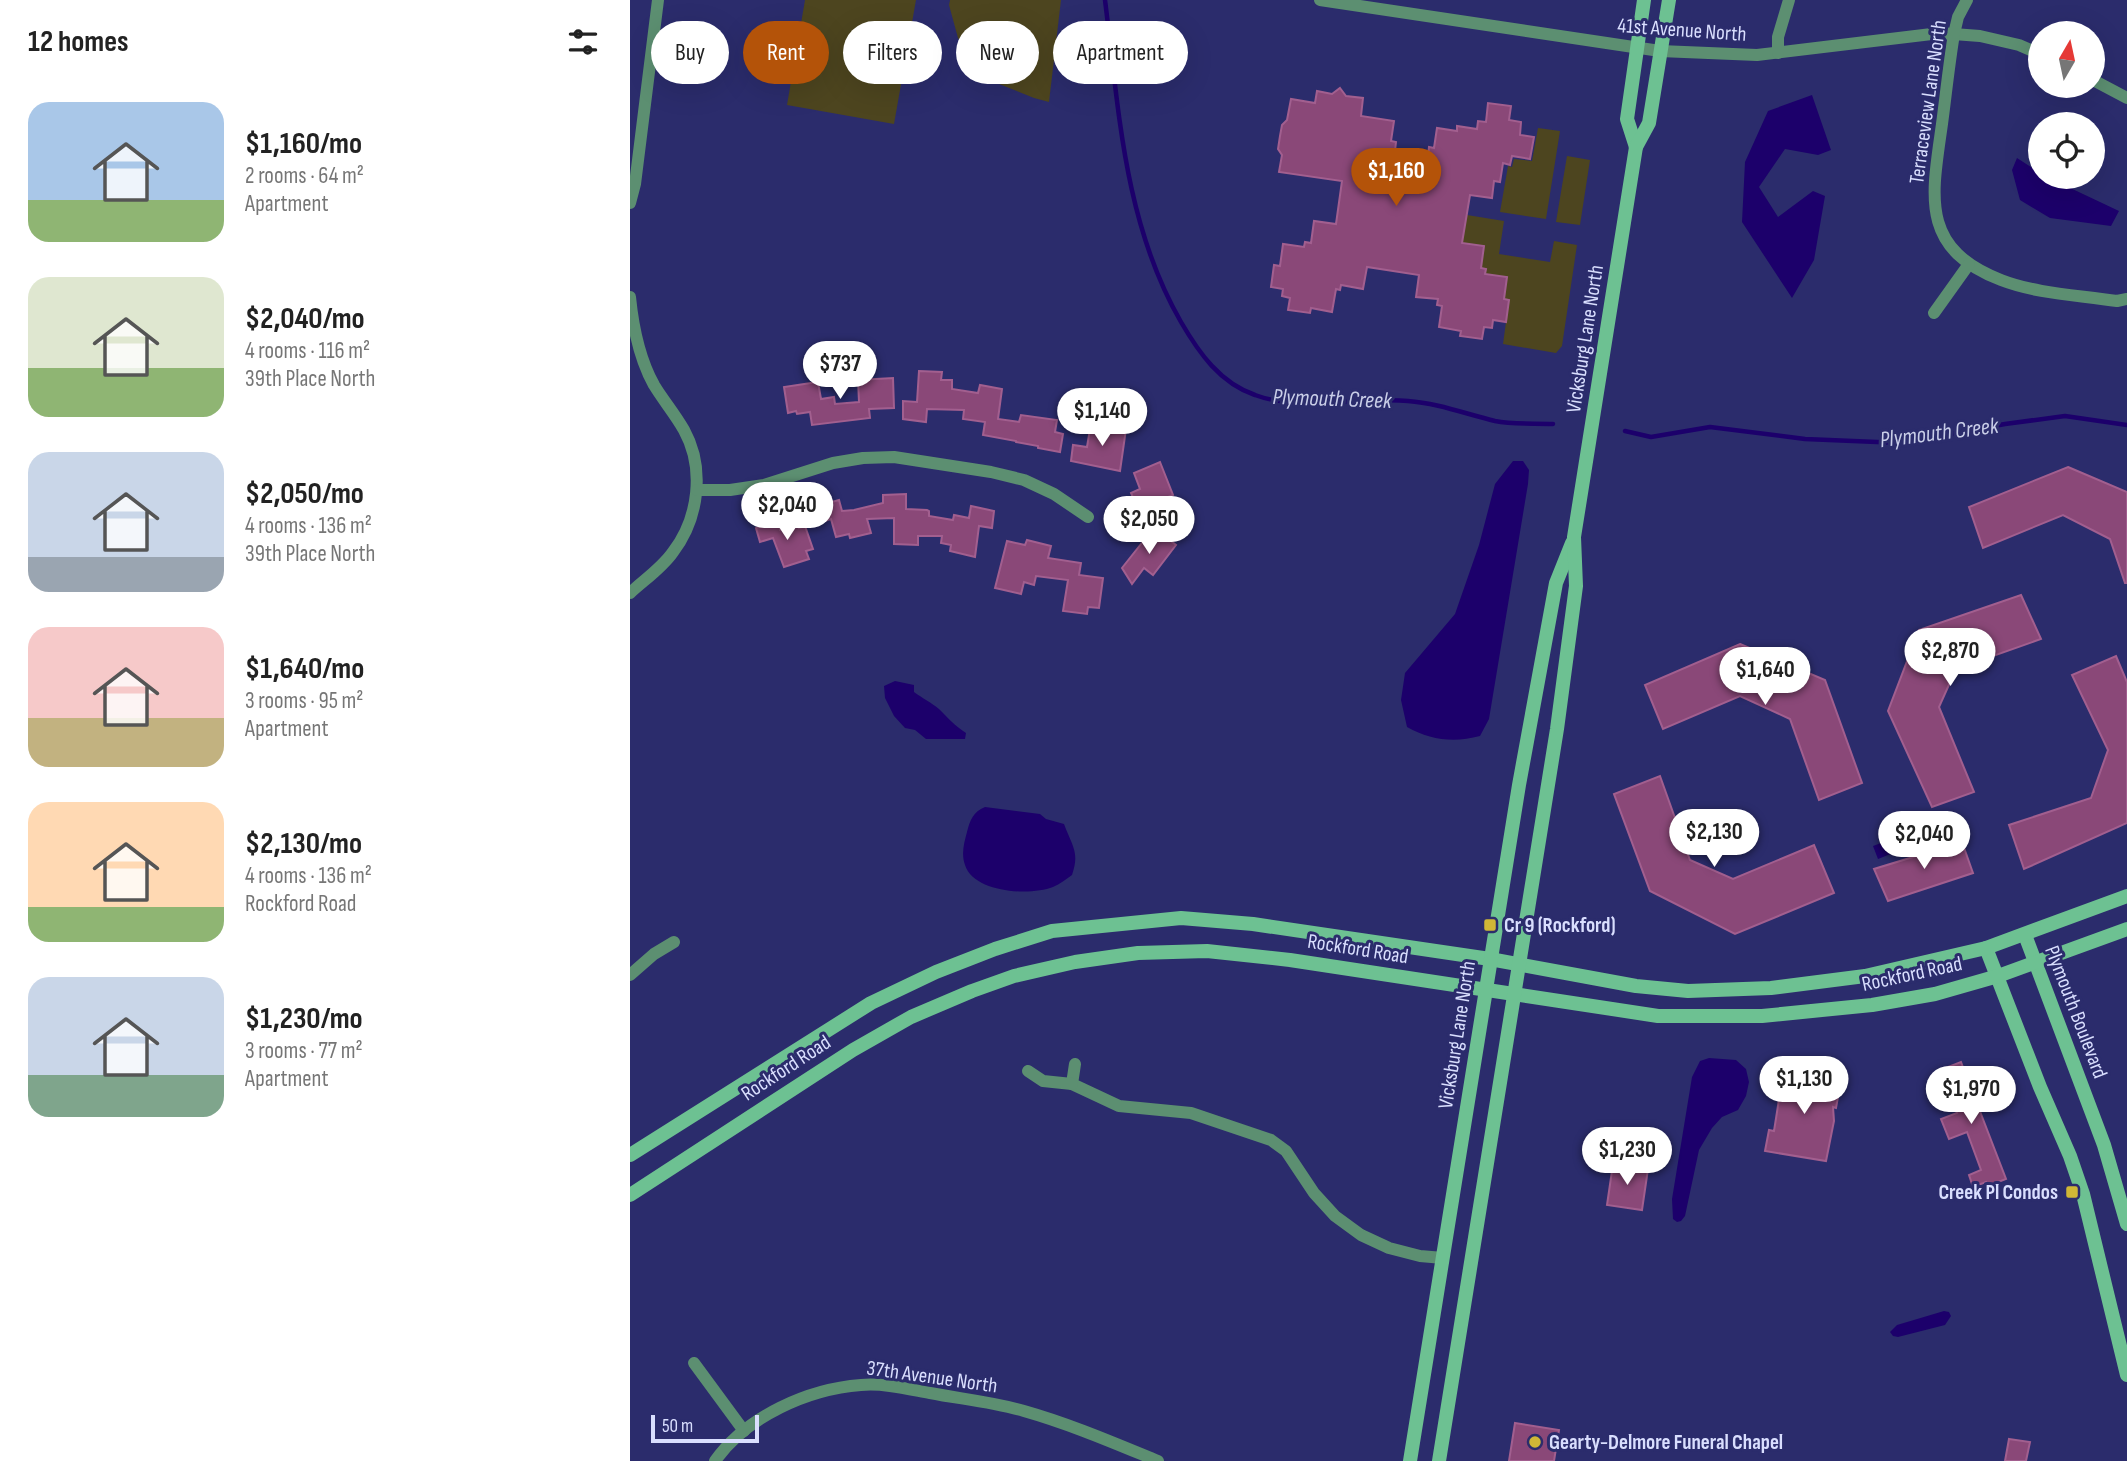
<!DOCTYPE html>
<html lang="en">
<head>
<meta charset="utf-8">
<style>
	body { margin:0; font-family:"Sofia Sans Condensed",sans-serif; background:#f6f6f6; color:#222; height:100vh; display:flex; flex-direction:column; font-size:26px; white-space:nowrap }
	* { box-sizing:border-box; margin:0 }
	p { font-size:23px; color:#767676 }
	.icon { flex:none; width:38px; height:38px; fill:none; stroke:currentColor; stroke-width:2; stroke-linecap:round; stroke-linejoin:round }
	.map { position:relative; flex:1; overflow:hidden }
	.side { display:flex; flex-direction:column; background:#fff; width:630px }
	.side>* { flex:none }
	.hud { position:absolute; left:21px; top:21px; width:665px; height:63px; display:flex; gap:14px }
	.needle { width:46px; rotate:9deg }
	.buttons { position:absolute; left:1398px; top:21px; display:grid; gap:14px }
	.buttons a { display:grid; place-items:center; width:77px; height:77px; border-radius:50%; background:#fff; box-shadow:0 7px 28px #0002; font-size:35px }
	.scale { position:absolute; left:21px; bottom:18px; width:108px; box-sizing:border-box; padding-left:7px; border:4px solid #d9defe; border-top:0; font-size:19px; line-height:24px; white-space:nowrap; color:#d9defe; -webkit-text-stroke:5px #2b2c6c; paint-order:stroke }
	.price { position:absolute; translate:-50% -60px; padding:0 16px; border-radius:24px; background:#fff; color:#222; font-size:23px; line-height:46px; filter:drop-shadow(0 2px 4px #0008) }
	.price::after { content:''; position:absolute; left:50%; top:42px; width:21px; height:16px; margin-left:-10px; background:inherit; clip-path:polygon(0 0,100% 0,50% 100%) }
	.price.selected { background:#b45309; color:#fff }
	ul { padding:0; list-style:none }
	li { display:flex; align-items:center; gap:21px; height:175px; padding:0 28px }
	li span { display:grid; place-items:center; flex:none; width:196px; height:140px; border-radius:21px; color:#555 }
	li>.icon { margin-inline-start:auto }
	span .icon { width:84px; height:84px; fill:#fffc; stroke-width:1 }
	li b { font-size:30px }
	h2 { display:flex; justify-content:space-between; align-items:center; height:84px; padding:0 28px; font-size:30px }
	.pill { padding:0 24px; border-radius:32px; background:#fff; box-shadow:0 7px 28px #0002; font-size:24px; line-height:63px }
	.pill.selected { background:#b45309; color:#fff }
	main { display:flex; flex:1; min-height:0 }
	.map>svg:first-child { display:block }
	.green { fill:#4d451f }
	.water { fill:#1c006b }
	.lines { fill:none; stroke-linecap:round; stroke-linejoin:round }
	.stream { stroke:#1c006b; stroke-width:4.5 }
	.building { fill:#8a4878; stroke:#a25f8f; stroke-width:2 }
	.street { stroke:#5c8f71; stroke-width:12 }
	.secondary { stroke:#6dc192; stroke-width:14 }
	.poi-dot { fill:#d0b736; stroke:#2b2c6c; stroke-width:2.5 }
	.labels { text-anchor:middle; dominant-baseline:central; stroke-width:6; stroke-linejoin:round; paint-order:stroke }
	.street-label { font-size:21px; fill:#d9defe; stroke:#2b2c6c }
	.poi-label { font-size:21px; font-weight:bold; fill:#d9defe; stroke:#2b2c6c; text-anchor:start }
	.water-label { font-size:23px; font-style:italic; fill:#c9cee8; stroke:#2b2c6c }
</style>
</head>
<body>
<main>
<section class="side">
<h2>12 homes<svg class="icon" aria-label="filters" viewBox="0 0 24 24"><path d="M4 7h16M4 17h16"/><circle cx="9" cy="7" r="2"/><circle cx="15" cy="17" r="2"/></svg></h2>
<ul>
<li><span style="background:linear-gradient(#a9c7e8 70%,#8fb573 0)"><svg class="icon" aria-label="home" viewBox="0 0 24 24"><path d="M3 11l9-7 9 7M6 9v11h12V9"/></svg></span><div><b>$1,160/mo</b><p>2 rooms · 64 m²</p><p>Apartment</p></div></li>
<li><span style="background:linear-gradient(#dfe7d0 65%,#8fb573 0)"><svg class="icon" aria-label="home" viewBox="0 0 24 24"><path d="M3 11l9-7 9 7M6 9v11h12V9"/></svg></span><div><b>$2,040/mo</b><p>4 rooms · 116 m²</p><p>39th Place North</p></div></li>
<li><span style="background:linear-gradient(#c9d6e8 75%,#9aa5b1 0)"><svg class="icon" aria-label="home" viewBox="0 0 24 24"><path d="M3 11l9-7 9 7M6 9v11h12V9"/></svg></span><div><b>$2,050/mo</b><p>4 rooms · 136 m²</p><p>39th Place North</p></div></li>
<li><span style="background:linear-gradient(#f6c9c9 65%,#c2b280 0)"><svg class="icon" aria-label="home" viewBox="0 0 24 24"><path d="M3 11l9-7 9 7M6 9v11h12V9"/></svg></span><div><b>$1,640/mo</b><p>3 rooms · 95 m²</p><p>Apartment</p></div></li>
<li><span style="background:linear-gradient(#ffd9b3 75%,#8fb573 0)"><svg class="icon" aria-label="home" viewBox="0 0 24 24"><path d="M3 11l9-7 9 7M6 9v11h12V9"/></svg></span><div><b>$2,130/mo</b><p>4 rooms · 136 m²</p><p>Rockford Road</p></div></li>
<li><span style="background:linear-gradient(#c9d6e8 70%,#7fa58c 0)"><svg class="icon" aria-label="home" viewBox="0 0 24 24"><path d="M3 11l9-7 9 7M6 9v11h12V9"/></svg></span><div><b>$1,230/mo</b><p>3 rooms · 77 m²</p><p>Apartment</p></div></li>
</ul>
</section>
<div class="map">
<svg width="1497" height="1461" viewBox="0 0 1497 1461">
	<rect width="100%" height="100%" fill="#2b2c6c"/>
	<!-- green -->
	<g class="green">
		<polygon points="175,0 286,0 264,124 157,105"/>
		<polygon points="320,0 431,0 419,102 404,98 359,80 328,38 319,5"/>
		<polygon points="908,128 930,131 916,219 870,212 878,166 882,167 884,159 902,161"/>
		<polygon points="937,156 960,160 950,225 926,222"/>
		<polygon points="837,215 874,221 869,254 920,262 924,241 947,245 932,346 926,353 873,344 879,300 874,299 877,277 855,274 856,269 851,268 832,243"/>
	</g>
	<!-- water -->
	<g class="water">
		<polygon points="1182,95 1201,150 1188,155 1155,149 1129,187 1148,217 1183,191 1195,196 1184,260 1162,298 1112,222 1115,162 1138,111"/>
		<polygon points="1387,158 1410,173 1410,177 1417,177 1489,211 1481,226 1420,218 1390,200 1382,170"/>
		<path d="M883,461H893L899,470L898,484L859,719L850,736C824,743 800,740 777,727L771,700L775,673L825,614L849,545L865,484Z"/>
		<path d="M265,681L284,685V692C292,698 302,703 309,709C318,718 325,726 336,733L335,739H296L285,730L275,728L264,716L255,698L254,686Z"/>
		<path d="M355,807L410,814L416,819L434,824C442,846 450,852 442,875C436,879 430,884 423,887C400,896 344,893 335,865C331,854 334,843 337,832C340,820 343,812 355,807Z"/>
		<polygon points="1273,835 1278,847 1248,859 1243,846"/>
		<polygon points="1079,1058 1106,1060 1116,1069 1119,1082 1116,1096 1108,1110 1092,1117 1082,1128 1069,1150 1055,1216 1051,1221 1047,1222 1043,1219 1042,1199 1062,1077 1070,1061"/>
		<polygon points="1314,1311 1319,1312 1321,1316 1315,1325 1268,1337 1263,1336 1260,1332 1267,1325"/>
	</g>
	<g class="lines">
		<!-- stream -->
		<g class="stream">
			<path d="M475,0C489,111 494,223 551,322C569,353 590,383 625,395C667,411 731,397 778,401C807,403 836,414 865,421C884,425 905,423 923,424"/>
			<polyline points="995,431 1021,437 1080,427 1175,439 1271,443 1375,424 1435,416 1497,425"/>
		</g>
	</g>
	<!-- building -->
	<g class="building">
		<polygon points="710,88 716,96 733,98 731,116 764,121 761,141 766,142 765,151 798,156 799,147 804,148 807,128 827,131 827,126 847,129 848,121 856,122 858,103 881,106 879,120 891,122 890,135 904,137 900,159 882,156 880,165 873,163 870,182 864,181 862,198 840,195 832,243 854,246 851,268 856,269 855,274 877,277 874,299 879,300 876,322 863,320 862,328 854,327 852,339 830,336 831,331 809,327 812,306 807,305 808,299 786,297 789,275 737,267 733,289 711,285 710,290 706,289 702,312 681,308 680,313 658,310 660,298 652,296 653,289 641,287 644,265 650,266 653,244 674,247 675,242 681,243 684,221 706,224 712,181 649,172 652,155 648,149 650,136 652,125 657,120 661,99 685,103 687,91 702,94"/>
		<polygon points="289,371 312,372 311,380 322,380 322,389 348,393 350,385 372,389 368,419 389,422 391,415 427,420 425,432 433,434 430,452 408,448 408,446 386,442 386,441 353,435 355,422 333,419 334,410 297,409 296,422 273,419 273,401 287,402"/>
		<polygon points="263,378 264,408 239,409 240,418 182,425 180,412 167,414 166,411 158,413 154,387 188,382 191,399 204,397 205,404 229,402 228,380"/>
		<polygon points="461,423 496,429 490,471 441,461 443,445 457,447"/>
		<polygon points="530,462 543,495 508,509 501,493 510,489 504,473"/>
		<polygon points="1438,467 1497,492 1497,583 1495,583 1480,539 1433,515 1353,548 1339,507"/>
		<polygon points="276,494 276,509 297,510 299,511 299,516 323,520 324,515 339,518 341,506 364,511 362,528 349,526 345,557 320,551 321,545 311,543 312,536 288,536 288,545 264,544 264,518 237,519 241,533 220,538 219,534 206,537 201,519 191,522 187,506 209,500 212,511 224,510 253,503 253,495"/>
		<polygon points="148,520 150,530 167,524 169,528 175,526 183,549 176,551 179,559 154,567 143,538 130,542 126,528"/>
		<polygon points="526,529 546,545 523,575 514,568 502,584 492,568 519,534 521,536"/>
		<polygon points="397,540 421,546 418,558 451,563 449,575 473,578 469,608 458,607 457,614 433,611 438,580 406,576 404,585 394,582 391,594 365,588 377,541 395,545"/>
		<polygon points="1391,595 1411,639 1326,669 1309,707 1344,792 1302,807 1258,711 1289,630"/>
		<polygon points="1110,644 1195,680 1232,783 1189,800 1160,719 1110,696 1033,729 1015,685"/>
		<polygon points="1486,656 1497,682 1497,823 1394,869 1379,825 1461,798 1478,750 1442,675"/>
		<polygon points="1030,776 1060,860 1103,879 1184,845 1204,893 1105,934 1020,891 984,794"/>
		<polygon points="1332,842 1343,873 1258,901 1244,869"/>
		<polygon points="1331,1062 1376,1179 1358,1186 1356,1182 1343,1187 1339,1175 1351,1170 1337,1132 1319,1139 1311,1119 1327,1113 1310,1070"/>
		<polygon points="1149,1071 1211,1081 1206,1108 1203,1107 1204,1121 1196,1161 1135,1151 1139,1130 1144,1131 1150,1093 1145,1093"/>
		<polygon points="983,1164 1018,1169 1012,1210 977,1205"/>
		<polygon points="885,1423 929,1430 924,1461 879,1461"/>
		<polygon points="1379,1439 1400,1442 1396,1461 1375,1461"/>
	</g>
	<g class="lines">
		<!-- street -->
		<g class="street">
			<polyline points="690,0 1030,51 1127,55 1310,33 1350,36 1389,45 1410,54"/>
			<path d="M1337,0L1328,17L1324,34C1319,64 1316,94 1312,124C1302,196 1289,248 1371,280C1407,294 1449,295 1487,301L1497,299"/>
			<polyline points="1148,53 1148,37 1159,0"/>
			<polyline points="1463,80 1497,98"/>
			<polyline points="0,203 5,184 28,0"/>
			<path d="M0,297C3,327 9,358 24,385C33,400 45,414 54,430C75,468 69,518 43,552C32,568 14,580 0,593"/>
			<polyline points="1304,313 1339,264"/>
			<polyline points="67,490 100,490 134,485 203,463 233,458 264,457 361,472 394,480 424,494 458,517"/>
			<polyline points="0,975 24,954 44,942"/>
			<polyline points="445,1064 442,1084 489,1106 561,1113 641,1140 656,1151 684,1193 705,1216 731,1235 759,1248 790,1256 813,1258"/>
			<polyline points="398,1071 413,1081 442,1084"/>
			<polyline points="64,1363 114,1431"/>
			<path d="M85,1461C117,1416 178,1389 231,1385C254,1383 278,1389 300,1393C331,1399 363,1402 394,1411C440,1424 484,1443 528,1461"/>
		</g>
		<!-- secondary -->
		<g class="secondary">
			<polyline points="1006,147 997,119 1014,0"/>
			<polyline points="1395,935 1474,1145 1497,1224"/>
			<polyline points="1356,948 1410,1087 1440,1156 1453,1194 1497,1375"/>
			<polyline points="0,1155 241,1003 306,972 365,949 422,931 551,918 623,924 860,959 1006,986 1058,991 1141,988 1235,976 1356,948 1497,896"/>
			<polyline points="0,1195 223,1050 281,1017 342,991 384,976 445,962 508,953 577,951 660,960 1028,1016 1132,1016 1242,1005 1305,994 1368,976 1497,929"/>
			<polyline points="780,1461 889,785 926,583 942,543"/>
			<polyline points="809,1461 927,729 946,586 944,537 1006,147 1019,123 1039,0"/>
		</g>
	</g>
	<!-- markers -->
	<g class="poi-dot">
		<rect x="853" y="918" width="14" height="14" rx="3.5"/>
		<rect x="1435" y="1185" width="14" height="14" rx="3.5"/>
		<circle cx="905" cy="1442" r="7"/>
	</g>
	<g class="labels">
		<!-- street labels -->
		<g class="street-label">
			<text transform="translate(1052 30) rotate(4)">41st Avenue North</text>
			<text transform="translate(1298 102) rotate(-82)">Terraceview Lane North</text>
			<text transform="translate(955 339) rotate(-81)">Vicksburg Lane North</text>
			<text transform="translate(728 949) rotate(9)">Rockford Road</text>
			<text transform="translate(1282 974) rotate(-12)">Rockford Road</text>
			<text transform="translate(1446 1012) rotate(69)">Plymouth Boulevard</text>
			<text transform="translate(827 1035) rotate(-81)">Vicksburg Lane North</text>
			<text transform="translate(156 1068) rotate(-33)">Rockford Road</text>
			<text transform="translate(302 1377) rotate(8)">37th Avenue North</text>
		</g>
		<!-- poi labels -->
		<g class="poi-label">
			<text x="874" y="925">Cr 9 (Rockford)</text>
			<text x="1428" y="1192" text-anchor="end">Creek Pl Condos</text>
			<text x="919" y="1442">Gearty-Delmore Funeral Chapel</text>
		</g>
		<!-- water labels -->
		<g class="water-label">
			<text transform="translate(702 399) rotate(2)">Plymouth Creek</text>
			<text transform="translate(1309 433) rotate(-7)">Plymouth Creek</text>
		</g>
	</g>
</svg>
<div class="buttons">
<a><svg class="needle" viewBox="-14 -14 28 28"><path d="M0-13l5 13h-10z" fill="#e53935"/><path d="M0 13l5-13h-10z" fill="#767676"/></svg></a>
<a><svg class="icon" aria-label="locate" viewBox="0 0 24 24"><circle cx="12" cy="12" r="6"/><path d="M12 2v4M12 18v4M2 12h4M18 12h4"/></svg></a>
</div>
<div class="scale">50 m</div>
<b class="price selected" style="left:766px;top:208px">$1,160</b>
<b class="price" style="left:210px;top:401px">$737</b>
<b class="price" style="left:472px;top:448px">$1,140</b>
<b class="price" style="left:157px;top:542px">$2,040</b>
<b class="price" style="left:519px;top:556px">$2,050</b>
<b class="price" style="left:1320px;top:688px">$2,870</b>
<b class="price" style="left:1135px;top:707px">$1,640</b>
<b class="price" style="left:1084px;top:869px">$2,130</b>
<b class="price" style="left:1294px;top:871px">$2,040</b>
<b class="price" style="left:1174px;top:1116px">$1,130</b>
<b class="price" style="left:1341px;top:1126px">$1,970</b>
<b class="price" style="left:997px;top:1187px">$1,230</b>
<div class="hud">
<a class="pill">Buy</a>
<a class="pill selected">Rent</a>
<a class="pill">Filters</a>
<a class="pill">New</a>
<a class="pill">Apartment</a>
</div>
</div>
</main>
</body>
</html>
